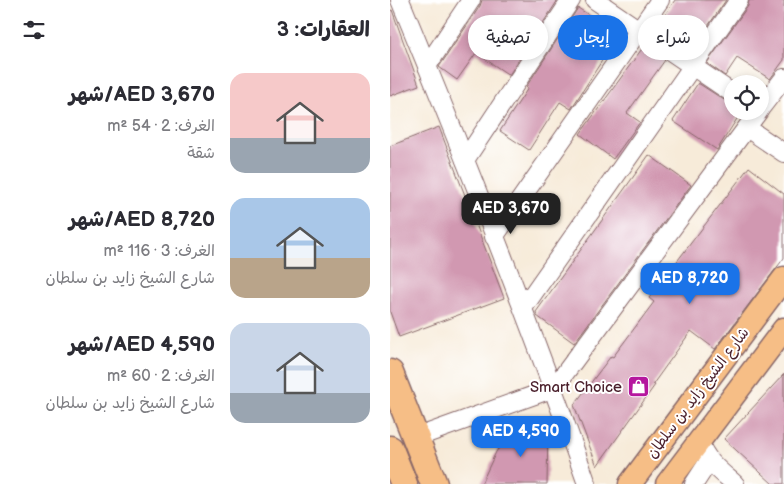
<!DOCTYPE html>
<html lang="ar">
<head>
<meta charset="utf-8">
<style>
	body { margin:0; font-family:"Balsamiq Sans","Playpen Sans Arabic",sans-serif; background:#f7f7f7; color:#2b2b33; direction:rtl; height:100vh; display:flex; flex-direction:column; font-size:19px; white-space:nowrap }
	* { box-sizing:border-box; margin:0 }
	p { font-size:16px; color:#7c7c81 }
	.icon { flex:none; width:28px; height:28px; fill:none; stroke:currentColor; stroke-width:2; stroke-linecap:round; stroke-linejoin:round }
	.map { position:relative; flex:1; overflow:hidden; direction:ltr }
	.details { display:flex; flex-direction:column; background:#fff; width:390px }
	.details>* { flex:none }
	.guide { position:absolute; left:15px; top:15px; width:304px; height:45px; direction:rtl; display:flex; gap:10px }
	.tools { position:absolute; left:334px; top:75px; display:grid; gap:10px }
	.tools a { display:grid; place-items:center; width:45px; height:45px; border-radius:50%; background:#fff; box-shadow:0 2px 8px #0003; font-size:25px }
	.price { position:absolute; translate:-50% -42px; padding:0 11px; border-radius:10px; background:#1a73e8; color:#fff; font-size:16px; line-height:32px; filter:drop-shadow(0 1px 2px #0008) }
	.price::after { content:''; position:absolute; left:50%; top:30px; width:15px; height:11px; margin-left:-8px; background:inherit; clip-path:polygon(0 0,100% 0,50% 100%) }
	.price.current { background:#222; color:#fff }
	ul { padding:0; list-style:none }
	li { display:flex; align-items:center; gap:15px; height:125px; padding:0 20px }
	li span { display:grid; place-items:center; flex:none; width:140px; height:100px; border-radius:15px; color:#555 }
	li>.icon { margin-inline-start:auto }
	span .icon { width:60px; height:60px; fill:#fffc; stroke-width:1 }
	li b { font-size:21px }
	h2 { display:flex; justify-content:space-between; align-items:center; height:60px; padding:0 20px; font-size:21px }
	.chip { padding:0 18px; border-radius:22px; background:#fff; box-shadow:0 2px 8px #0003; font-size:18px; line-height:45px }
	.chip.current { background:#1a73e8; color:#fff }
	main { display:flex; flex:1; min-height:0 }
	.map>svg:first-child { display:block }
	.building { fill:#d198b1 }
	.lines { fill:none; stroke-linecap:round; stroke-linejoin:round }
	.minor-casing { stroke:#876668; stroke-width:20 }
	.major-casing { stroke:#876668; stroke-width:25 }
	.highway-casing { stroke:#876668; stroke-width:29 }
	.minor { stroke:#fff; stroke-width:18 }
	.major { stroke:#f6be86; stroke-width:22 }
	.highway { stroke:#f6be86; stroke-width:26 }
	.labels { text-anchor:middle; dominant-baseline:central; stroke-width:4; stroke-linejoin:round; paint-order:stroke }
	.poi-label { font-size:15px; fill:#4a1f2b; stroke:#fff; text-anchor:end }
	.street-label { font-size:15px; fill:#4a1f2b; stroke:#fff }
</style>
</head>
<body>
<main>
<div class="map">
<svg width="394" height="484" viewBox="0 0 394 484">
	<rect width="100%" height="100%" fill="#fff"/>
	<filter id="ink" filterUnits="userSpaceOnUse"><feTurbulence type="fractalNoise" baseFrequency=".02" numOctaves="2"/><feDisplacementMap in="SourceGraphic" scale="10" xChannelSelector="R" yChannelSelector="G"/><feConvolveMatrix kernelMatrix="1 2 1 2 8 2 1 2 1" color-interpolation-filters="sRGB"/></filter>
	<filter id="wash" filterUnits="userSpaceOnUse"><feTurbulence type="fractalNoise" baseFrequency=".0096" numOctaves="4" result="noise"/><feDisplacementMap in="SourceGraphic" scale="20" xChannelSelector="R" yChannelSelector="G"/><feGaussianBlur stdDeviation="1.12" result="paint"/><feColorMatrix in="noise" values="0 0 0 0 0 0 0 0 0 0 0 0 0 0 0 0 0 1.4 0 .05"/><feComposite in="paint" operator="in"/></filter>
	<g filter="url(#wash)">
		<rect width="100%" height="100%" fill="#f7ebd9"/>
		<g id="blocks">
			<!-- building -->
			<g class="building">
				<polygon points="92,0 168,0 119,75 86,53 67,80 49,67 90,6"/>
				<polygon points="285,0 336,0 300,52 266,28"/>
				<polygon points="359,0 394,0 394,60 380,79 347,58 335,76 317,63 358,6"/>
				<polygon points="188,8 229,34 181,109 170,102 139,150 110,131 138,88 136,87"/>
				<polygon points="2,10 29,85 0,96 0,11"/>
				<polygon points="254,46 275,60 237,113 250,122 223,159 190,134"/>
				<polygon points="308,83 342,105 342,111 352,111 327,150 283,121"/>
				<polygon points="49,127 114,298 9,337 0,312 0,146"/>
				<polygon points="259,155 301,185 184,343 147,316 146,312"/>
				<polygon points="359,167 394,194 394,258 325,349 301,331 263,384 265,385 207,466 184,405 221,356 223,357 264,302 259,298"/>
				<polygon points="394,374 394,484 383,484 334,439"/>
				<polygon points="127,422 158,429 157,484 91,484 106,452"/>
			</g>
		</g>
	</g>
	<g filter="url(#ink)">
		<use href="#blocks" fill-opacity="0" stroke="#876668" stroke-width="1"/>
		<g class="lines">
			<defs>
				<g id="minor">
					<path d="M10,0C76,160 140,321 197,484"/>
					<polyline points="205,0 342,93"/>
					<polyline points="37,66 81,0"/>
					<polyline points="370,109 394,78"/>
					<polyline points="357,128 394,153"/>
					<polyline points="75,160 181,0"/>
					<polyline points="104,237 270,0"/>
					<polyline points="133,308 349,0"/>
					<polyline points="25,438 164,388 369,111"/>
					<path d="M309,441C316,461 330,471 345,484"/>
					<polyline points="304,484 319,461"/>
				</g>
				<g id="major">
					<polyline points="240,484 394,278"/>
					<polyline points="277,484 394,329"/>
				</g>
				<g id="highway">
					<polyline points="0,373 44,484"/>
					<polyline points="0,449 14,484"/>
				</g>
			</defs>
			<!-- minor casing -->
			<use href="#minor" class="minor-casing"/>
			<!-- major casing -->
			<use href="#major" class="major-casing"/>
			<!-- highway casing -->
			<use href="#highway" class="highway-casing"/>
			<!-- minor -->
			<use href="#minor" class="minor"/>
			<!-- major -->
			<use href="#major" class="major"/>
			<!-- highway -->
			<use href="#highway" class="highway"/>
		</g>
	</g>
	<!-- icons -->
	<defs>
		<symbol id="shop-square" viewBox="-11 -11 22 22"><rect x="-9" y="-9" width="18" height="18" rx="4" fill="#b5179e" stroke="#fff"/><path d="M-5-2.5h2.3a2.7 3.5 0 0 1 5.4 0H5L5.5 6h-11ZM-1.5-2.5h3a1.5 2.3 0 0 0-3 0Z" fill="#fff"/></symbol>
	</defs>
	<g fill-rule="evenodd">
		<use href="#shop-square" x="236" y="374" width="25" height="25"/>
	</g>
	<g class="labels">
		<!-- poi labels -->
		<g class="poi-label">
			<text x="232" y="387">Smart Choice</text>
		</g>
		<!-- street labels -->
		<g class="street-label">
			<text transform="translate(308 393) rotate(-53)">شارع الشيخ زايد بن سلطان</text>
		</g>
	</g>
</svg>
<div class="tools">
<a><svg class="icon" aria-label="locate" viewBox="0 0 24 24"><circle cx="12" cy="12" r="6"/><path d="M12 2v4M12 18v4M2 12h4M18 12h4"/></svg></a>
</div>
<b class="price current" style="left:121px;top:235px">AED 3,670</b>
<b class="price" style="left:300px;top:305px">AED 8,720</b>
<b class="price" style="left:131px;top:458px">AED 4,590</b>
<div class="guide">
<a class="chip">شراء</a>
<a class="chip current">إيجار</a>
<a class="chip">تصفية</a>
</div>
</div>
<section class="details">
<h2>العقارات: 3<svg class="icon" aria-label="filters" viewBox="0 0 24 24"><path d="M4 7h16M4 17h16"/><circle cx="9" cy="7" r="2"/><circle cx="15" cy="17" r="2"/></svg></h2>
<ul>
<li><span style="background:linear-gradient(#f6c9c9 65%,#9aa5b1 0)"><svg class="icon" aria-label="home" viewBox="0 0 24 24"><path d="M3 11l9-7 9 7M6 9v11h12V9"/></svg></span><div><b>AED 3,670/شهر</b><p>الغرف: 2 · 54 m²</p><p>شقة</p></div></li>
<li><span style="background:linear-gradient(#a9c7e8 60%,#b9a48a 0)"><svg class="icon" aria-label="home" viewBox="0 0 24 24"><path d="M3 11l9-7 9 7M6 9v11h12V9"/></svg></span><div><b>AED 8,720/شهر</b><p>الغرف: 3 · 116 m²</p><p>شارع الشيخ زايد بن سلطان</p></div></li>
<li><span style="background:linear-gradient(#c9d6e8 70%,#9aa5b1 0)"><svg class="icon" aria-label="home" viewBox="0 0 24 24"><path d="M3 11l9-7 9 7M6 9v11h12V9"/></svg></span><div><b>AED 4,590/شهر</b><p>الغرف: 2 · 60 m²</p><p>شارع الشيخ زايد بن سلطان</p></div></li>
</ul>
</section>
</main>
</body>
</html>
